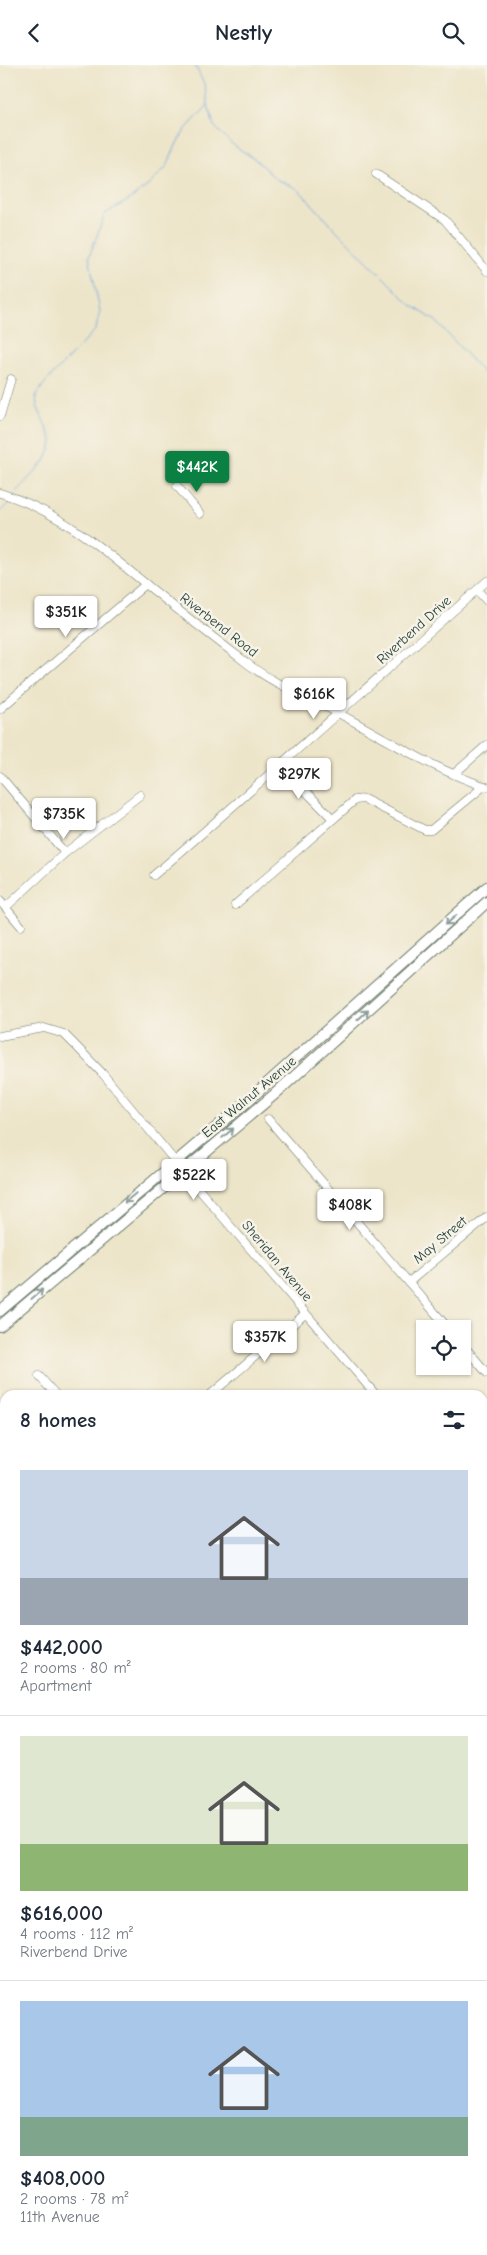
<!DOCTYPE html>
<html lang="en">
<head>
<meta charset="utf-8">
<style>
	body { margin:0; font-family:"Comic Neue",sans-serif; background:#f2f2f3; color:#1f2937; height:100vh; display:flex; flex-direction:column; font-size:19px; white-space:nowrap }
	* { box-sizing:border-box; margin:0 }
	p { font-size:16px; color:#747a83 }
	.icon { flex:none; width:28px; height:28px; fill:none; stroke:currentColor; stroke-width:2; stroke-linecap:round; stroke-linejoin:round }
	.map { position:relative; flex:1; overflow:hidden }
	.details { position:absolute; left:0px; top:1325px; width:488px; height:865px; display:flex; flex-direction:column; background:#fff; border-radius:15px 15px 0 0; box-shadow:0 1px 4px #0004 }
	.details>* { flex:none }
	.tools { position:absolute; left:416px; top:1255px; display:grid; gap:10px }
	.tools a { display:grid; place-items:center; width:55px; height:55px; border-radius:0px; background:#fff; box-shadow:0 1px 4px #0004; font-size:25px }
	.price { position:absolute; translate:-50% -42px; padding:0 11px; border-radius:5px; background:#fff; color:#222; font-size:16px; line-height:32px; filter:drop-shadow(0 1px 2px #0008) }
	.price::after { content:''; position:absolute; left:50%; top:30px; width:15px; height:11px; margin-left:-8px; background:inherit; clip-path:polygon(0 0,100% 0,50% 100%) }
	.price.selected { background:#0b8043; color:#fff }
	ul { padding:0; list-style:none }
	li { display:grid; align-content:center; gap:10px; height:265px; padding:0 20px }
	li+li { border-top:1px solid #e0e1e3 }
	li span { display:grid; place-items:center; height:155px; border-radius:0px; color:#555 }
	li>.icon { margin-inline-start:auto }
	span .icon { width:90px; height:90px; fill:#fffc; stroke-width:1 }
	li b { font-size:21px }
	h2 { display:flex; justify-content:space-between; align-items:center; height:60px; padding:0 20px; font-size:21px }
	header { display:flex; justify-content:space-between; align-items:center; height:65px; padding:0 20px; background:#fff; font-size:22px; font-weight:800 }
	.map>svg:first-child { display:block }
	.lines { fill:none; stroke-linecap:round; stroke-linejoin:round }
	.stream { stroke:#6ea9df; stroke-width:1 }
	.minor-casing { stroke:#677868; stroke-width:9 }
	.major-casing { stroke:#677868; stroke-width:12 }
	.minor { stroke:#fff; stroke-width:8 }
	.major { stroke:#fff; stroke-width:10 }
	.oneway { stroke:#8f9e9a }
	.labels { text-anchor:middle; dominant-baseline:central; stroke-width:5; stroke-linejoin:round; paint-order:stroke }
	.street-label { font-size:14px; fill:#1f3d34; stroke:#f7f3e8 }
</style>
</head>
<body>
<header><svg class="icon" aria-label="back" viewBox="0 0 24 24"><path d="M15 5l-7 7 7 7"/></svg>Nestly<svg class="icon" aria-label="search" viewBox="0 0 24 24"><circle cx="10" cy="10" r="6"/><path d="M15 15l6 6"/></svg></header>
<div class="map">
<svg width="487" height="2190" viewBox="0 0 487 2190">
	<rect width="100%" height="100%" fill="#f7f3e8"/>
	<filter id="ink" filterUnits="userSpaceOnUse"><feTurbulence type="fractalNoise" baseFrequency=".02" numOctaves="2"/><feDisplacementMap in="SourceGraphic" scale="10" xChannelSelector="R" yChannelSelector="G"/><feConvolveMatrix kernelMatrix="1 2 1 2 8 2 1 2 1" color-interpolation-filters="sRGB"/></filter>
	<filter id="wash" filterUnits="userSpaceOnUse"><feTurbulence type="fractalNoise" baseFrequency=".0096" numOctaves="4" result="noise"/><feDisplacementMap in="SourceGraphic" scale="20" xChannelSelector="R" yChannelSelector="G"/><feGaussianBlur stdDeviation="1.12" result="paint"/><feColorMatrix in="noise" values="0 0 0 0 0 0 0 0 0 0 0 0 0 0 0 0 0 1.4 0 .05"/><feComposite in="paint" operator="in"/></filter>
	<g filter="url(#wash)">
		<rect width="100%" height="100%" fill="#ede5c9"/>
		<g class="lines">
			<!-- stream -->
			<g class="stream">
				<polyline points="195,0 205,21 208,40 214,61 232,79 256,95 276,114 298,124 337,166 411,240 436,256 487,312"/>
				<polyline points="16,427 45,396 51,383 52,375 37,341 36,331 44,319 96,264 100,246 89,192 105,149 129,135 150,119 167,101 177,78 186,64 208,40"/>
				<polyline points="0,447 10,437"/>
				<polyline points="482,2050 487,2051"/>
				<polyline points="325,2185 333,2190"/>
			</g>
		</g>
	</g>
	<g filter="url(#ink)">
		<g class="lines">
			<defs>
				<g id="minor">
					<polyline points="376,109 445,155 487,206"/>
					<polyline points="0,351 11,314"/>
					<polyline points="177,421 200,449"/>
					<path d="M0,428C57,445 102,483 147,520C180,547 214,573 248,599C275,620 308,632 338,648C387,674 434,705 487,722"/>
					<polyline points="477,525 487,536"/>
					<polyline points="0,644 146,519"/>
					<polyline points="281,701 333,754"/>
					<polyline points="454,709 487,680"/>
					<polyline points="0,711 65,788"/>
					<path d="M154,810C267,713 376,614 487,516"/>
					<polyline points="0,836 21,861"/>
					<polyline points="235,840 355,735 364,734 425,765 431,765 484,721"/>
					<polyline points="6,842 65,788 140,730"/>
					<polyline points="0,971 44,963 64,969 74,979 103,1009 183,1106 376,1330"/>
					<polyline points="268,1054 449,1264"/>
					<polyline points="409,1217 487,1152"/>
					<polyline points="462,1279 487,1308"/>
					<polyline points="39,1311 56,1330"/>
					<polyline points="210,1330 305,1249"/>
					<polyline points="0,1378 5,1383"/>
					<polyline points="482,1451 487,1456"/>
					<polyline points="0,1510 5,1515"/>
					<polyline points="482,1587 487,1586"/>
					<polyline points="0,1635 5,1641"/>
					<polyline points="0,1656 5,1651"/>
					<polyline points="482,1676 487,1681"/>
					<polyline points="482,1757 487,1756"/>
					<polyline points="0,1792 5,1798"/>
					<polyline points="482,1838 487,1836"/>
					<polyline points="482,1916 487,1915"/>
					<polyline points="482,1946 487,1952"/>
					<polyline points="0,1970 5,1978"/>
					<polyline points="482,2161 487,2164"/>
					<polyline points="103,2185 106,2190"/>
					<polyline points="216,2185 224,2190"/>
				</g>
				<g id="major">
					<polyline points="0,1246 244,1039 487,822"/>
					<polyline points="0,1261 275,1029 487,837"/>
					<polyline points="482,1426 487,1424"/>
					<polyline points="0,1808 5,1806"/>
				</g>
			</defs>
			<!-- minor casing -->
			<use href="#minor" class="minor-casing"/>
			<!-- major casing -->
			<use href="#major" class="major-casing"/>
			<!-- minor -->
			<use href="#minor" class="minor"/>
			<!-- major -->
			<use href="#major" class="major"/>
		</g>
		<!-- one-way arrows -->
		<defs><path id="oneway-shaft" d="M-6 0H5M1.5-3L5.5 0L1.5 3" fill="none" stroke-width="1.6" stroke-linecap="round" stroke-linejoin="round" transform="scale(1.25)"/></defs>
		<g class="oneway">
			<use href="#oneway-shaft" transform="translate(451 855) rotate(138)"/>
			<use href="#oneway-shaft" transform="translate(363 950) rotate(-42)"/>
			<use href="#oneway-shaft" transform="translate(228 1068) rotate(-40)"/>
			<use href="#oneway-shaft" transform="translate(130 1133) rotate(140)"/>
			<use href="#oneway-shaft" transform="translate(37 1229) rotate(-41)"/>
		</g>
	</g>
	<g class="labels">
		<!-- street labels -->
		<g class="street-label">
			<text transform="translate(219 560) rotate(38)">Riverbend Road</text>
			<text transform="translate(414 565) rotate(-42)">Riverbend Drive</text>
			<text transform="translate(249 1032) rotate(-40)">East Walnut Avenue</text>
			<text transform="translate(440 1175) rotate(-40)">May Street</text>
			<text transform="translate(277 1196) rotate(50)">Sheridan Avenue</text>
		</g>
	</g>
</svg>
<div class="tools">
<a><svg class="icon" aria-label="locate" viewBox="0 0 24 24"><circle cx="12" cy="12" r="6"/><path d="M12 2v4M12 18v4M2 12h4M18 12h4"/></svg></a>
</div>
<b class="price selected" style="left:197px;top:428px">$442K</b>
<b class="price" style="left:66px;top:573px">$351K</b>
<b class="price" style="left:314px;top:655px">$616K</b>
<b class="price" style="left:299px;top:735px">$297K</b>
<b class="price" style="left:64px;top:775px">$735K</b>
<b class="price" style="left:194px;top:1136px">$522K</b>
<b class="price" style="left:350px;top:1166px">$408K</b>
<b class="price" style="left:265px;top:1298px">$357K</b>
<section class="details">
<h2>8 homes<svg class="icon" aria-label="filters" viewBox="0 0 24 24"><path d="M4 7h16M4 17h16"/><circle cx="9" cy="7" r="2"/><circle cx="15" cy="17" r="2"/></svg></h2>
<ul>
<li><span style="background:linear-gradient(#c9d6e8 70%,#9aa5b1 0)"><svg class="icon" aria-label="home" viewBox="0 0 24 24"><path d="M3 11l9-7 9 7M6 9v11h12V9"/></svg></span><div><b>$442,000</b><p>2 rooms · 80 m²</p><p>Apartment</p></div></li>
<li><span style="background:linear-gradient(#dfe7d0 70%,#8fb573 0)"><svg class="icon" aria-label="home" viewBox="0 0 24 24"><path d="M3 11l9-7 9 7M6 9v11h12V9"/></svg></span><div><b>$616,000</b><p>4 rooms · 112 m²</p><p>Riverbend Drive</p></div></li>
<li><span style="background:linear-gradient(#a9c7e8 75%,#7fa58c 0)"><svg class="icon" aria-label="home" viewBox="0 0 24 24"><path d="M3 11l9-7 9 7M6 9v11h12V9"/></svg></span><div><b>$408,000</b><p>2 rooms · 78 m²</p><p>11th Avenue</p></div></li>
</ul>
</section>
</div>
</body>
</html>
